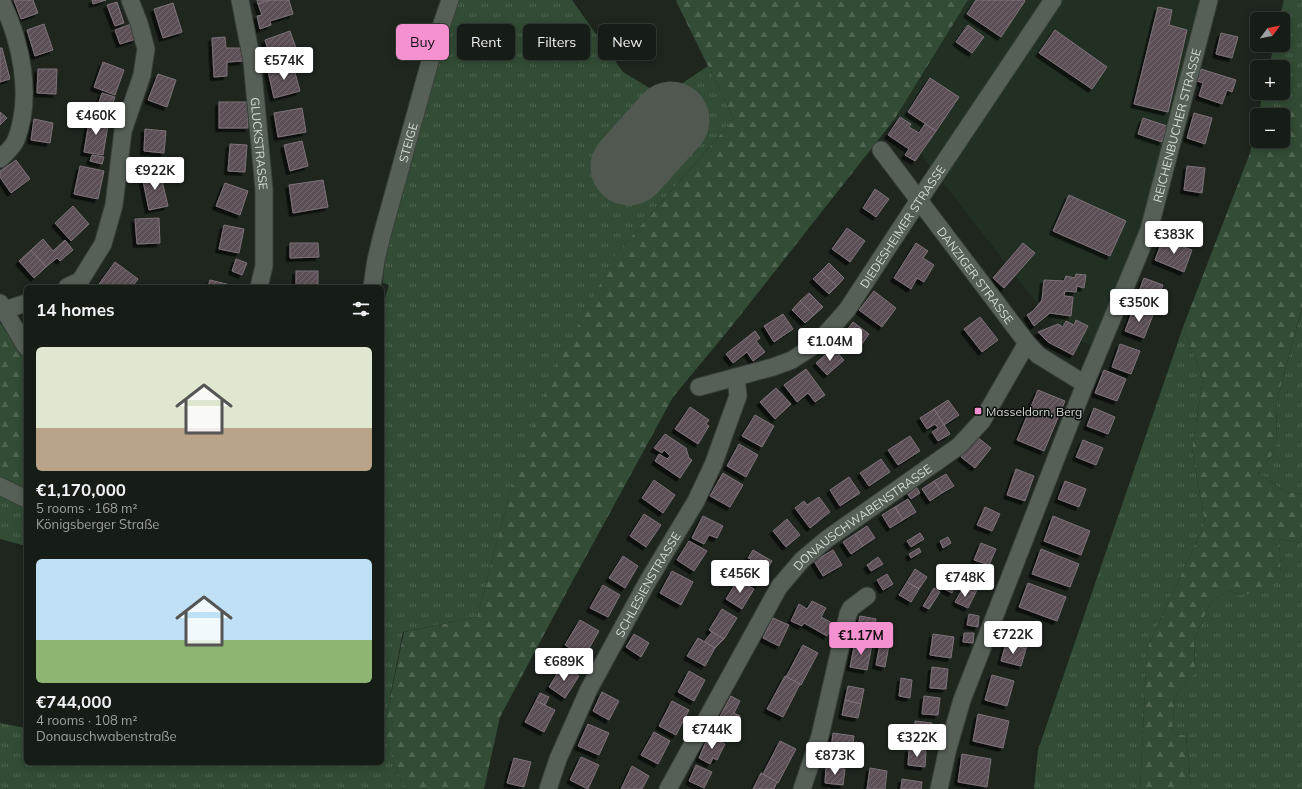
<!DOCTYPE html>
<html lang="en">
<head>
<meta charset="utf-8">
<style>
	body { margin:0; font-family:Mulish,sans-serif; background:#1f251f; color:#f1f3f6; height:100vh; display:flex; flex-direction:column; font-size:15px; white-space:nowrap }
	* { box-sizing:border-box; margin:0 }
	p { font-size:13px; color:#9ea1a1 }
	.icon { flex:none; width:22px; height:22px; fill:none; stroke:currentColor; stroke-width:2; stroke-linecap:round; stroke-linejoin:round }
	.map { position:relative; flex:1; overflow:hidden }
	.drawer { position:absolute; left:24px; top:285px; width:360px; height:480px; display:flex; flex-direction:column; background:#161c16; border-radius:6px; box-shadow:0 2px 10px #0003,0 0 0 1px #353a35 }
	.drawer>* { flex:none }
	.top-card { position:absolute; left:396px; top:24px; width:380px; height:36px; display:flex; gap:8px }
	.needle { width:26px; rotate:58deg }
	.tools { position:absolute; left:1250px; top:12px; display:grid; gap:8px }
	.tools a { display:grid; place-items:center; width:40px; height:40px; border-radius:6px; background:#161c16; box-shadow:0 2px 10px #0003,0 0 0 1px #353a35; font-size:20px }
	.price { position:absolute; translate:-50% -34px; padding:0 9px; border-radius:4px; background:#fff; color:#222; font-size:13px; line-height:26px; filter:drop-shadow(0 1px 2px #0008) }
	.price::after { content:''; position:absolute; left:50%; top:24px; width:12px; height:9px; margin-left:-6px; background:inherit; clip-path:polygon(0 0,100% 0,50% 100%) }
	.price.on { background:#f590d1; color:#111 }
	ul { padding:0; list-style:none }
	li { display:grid; align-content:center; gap:8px; height:212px; padding:0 12px }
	li span { display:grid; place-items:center; height:124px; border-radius:6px; color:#555 }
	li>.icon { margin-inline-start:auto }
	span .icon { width:72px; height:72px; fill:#fffc; stroke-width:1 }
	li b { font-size:17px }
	h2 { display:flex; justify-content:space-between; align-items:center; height:48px; padding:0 12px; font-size:17px }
	.pill { padding:0 14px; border-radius:6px; background:#161c16; box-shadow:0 2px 10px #0003,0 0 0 1px #353a35; font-size:14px; line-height:36px }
	.pill.on { background:#f590d1; color:#111 }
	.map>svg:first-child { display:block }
	.built { fill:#223024 }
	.grass { fill:url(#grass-tufts) }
	.forest { fill:url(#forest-firs) }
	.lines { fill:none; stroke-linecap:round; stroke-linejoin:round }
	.runway { stroke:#505850; stroke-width:77 }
	.building { fill:url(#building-hatch); stroke:#7f727a; filter:url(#shadow) }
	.minor-casing { stroke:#384039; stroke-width:19 }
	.minor { stroke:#566056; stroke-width:17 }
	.poi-dot { fill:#f590d1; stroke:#0a0e0b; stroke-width:1.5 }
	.labels { text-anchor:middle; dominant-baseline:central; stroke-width:3; stroke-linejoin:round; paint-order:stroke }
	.street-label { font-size:12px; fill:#d4dad5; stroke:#0a0e0b }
	.poi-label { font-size:12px; fill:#d4dad5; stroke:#0a0e0b; text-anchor:start }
</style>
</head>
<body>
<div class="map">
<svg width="1302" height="789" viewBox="0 0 1302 789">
	<defs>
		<pattern id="grass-tufts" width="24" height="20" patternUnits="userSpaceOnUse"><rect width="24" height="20" fill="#324c35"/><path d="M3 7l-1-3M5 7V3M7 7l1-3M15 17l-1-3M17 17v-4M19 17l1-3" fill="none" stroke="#4f6551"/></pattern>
		<pattern id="forest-firs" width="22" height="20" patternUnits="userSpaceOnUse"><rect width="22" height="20" fill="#324c35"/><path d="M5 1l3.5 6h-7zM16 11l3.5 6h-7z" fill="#4f6551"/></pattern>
		<pattern id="building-hatch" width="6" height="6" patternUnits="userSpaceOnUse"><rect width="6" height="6" fill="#5c5057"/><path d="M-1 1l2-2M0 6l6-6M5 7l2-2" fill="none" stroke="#72696e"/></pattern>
		<filter id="shadow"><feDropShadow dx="-3.5" dy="3.5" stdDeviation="0" flood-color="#0009"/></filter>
	</defs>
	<rect width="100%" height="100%" fill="#1e261e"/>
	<!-- built -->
	<polygon class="built" points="968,0 1203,0 1143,225 1094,347 1072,337 1044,312 894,120"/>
	<!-- grass -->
	<g class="grass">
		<polygon points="450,0 572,0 623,72 663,96 708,66 734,119 617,253 510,492 477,617 403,632 383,732 404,789 0,789 0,723 26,728 26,763 382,763 382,308 389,285 383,283 385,255"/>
		<polygon points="1284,0 1302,0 1302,96 1283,117 1283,115 1258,115 1263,93 1283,93 1283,67 1269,67 1274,45 1283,45 1283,19 1279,19"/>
		<polygon points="1257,120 1257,141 1261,141 1250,153"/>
		<polygon points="1302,308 1302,494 1286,492 1258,473 1276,450 1277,400"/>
		<polygon points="1183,327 1203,379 1192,449 1205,523 1147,649 1140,789 1034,789 1038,750"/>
		<polygon points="0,477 26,490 26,546 0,539"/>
		<polygon points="1279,539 1302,543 1302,789 1191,789 1186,735 1172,734 1175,696 1195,672 1194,640 1210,603 1228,590 1240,595 1281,573"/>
	</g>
	<!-- forest -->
	<g class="forest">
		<polygon points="677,0 968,0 894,120 731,327 673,397 565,595 500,717 484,789 404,789 383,732 404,632 477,617 510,492 553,372 617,253 734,119 676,1"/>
		<polygon points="1302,96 1302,307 1277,400 1276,450 1258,473 1286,492 1302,494 1302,543 1279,539 1281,573 1263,591 1240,595 1228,590 1210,603 1194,640 1195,672 1175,696 1172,734 1186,735 1191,789 1140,789 1147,649 1205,523 1192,449 1203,379 1183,327 1250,153 1261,141 1283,141 1283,117"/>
		<polygon points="0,323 26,361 26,490 0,477"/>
	</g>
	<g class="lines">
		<!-- runway -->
		<polyline class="runway" points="629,167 671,120"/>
	</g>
	<!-- building -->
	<g class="building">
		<polygon points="14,0 33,0 38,13 21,19"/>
		<polygon points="92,0 106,0 93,4"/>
		<polygon points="257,0 270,0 270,1 258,4"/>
		<polygon points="270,0 289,0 293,14 270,21 271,25 260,29 257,16 262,15 258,4"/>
		<polygon points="976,0 1024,0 1025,1 1001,37 967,14"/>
		<polygon points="117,2 124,23 115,26 107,5"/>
		<polygon points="173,3 182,32 163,38 154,9"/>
		<polygon points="1158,7 1172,10 1169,25 1187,30 1168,112 1134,104"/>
		<polygon points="44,24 53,50 35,56 27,30"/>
		<polygon points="131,24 136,39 120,44 115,30"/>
		<polygon points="968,25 984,37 972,53 956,42"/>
		<polygon points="1055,30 1107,67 1092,89 1039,53"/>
		<polygon points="290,31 296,48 291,50 294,58 273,65 265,40"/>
		<polygon points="1221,33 1238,37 1232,58 1216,54"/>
		<polygon points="225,37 226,48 243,48 243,61 227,62 227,76 214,77 212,38"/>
		<polygon points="0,48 2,48 10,79 0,82"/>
		<polygon points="103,62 124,70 115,95 94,87"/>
		<polygon points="293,65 300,91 274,98 268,71"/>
		<polygon points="38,69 57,69 56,94 37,93"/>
		<polygon points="1201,69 1236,80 1232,92 1227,90 1222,104 1199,96 1203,83 1197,81"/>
		<polygon points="158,74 176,80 167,107 148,100"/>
		<polygon points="930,78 959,97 936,131 908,112"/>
		<polygon points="102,93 115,97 111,109 98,105"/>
		<rect x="219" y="102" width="29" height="26"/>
		<polygon points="302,108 306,132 278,137 274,113"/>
		<polygon points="0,112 7,118 0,125"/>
		<polygon points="1194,113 1212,118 1205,144 1187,138"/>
		<polygon points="90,116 109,119 103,155 84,152"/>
		<polygon points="900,117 911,124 909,127 919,133 925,124 936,131 915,161 905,155 909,149 888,135"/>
		<polygon points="1143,118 1167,126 1162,142 1138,134"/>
		<polygon points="34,119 53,123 50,143 31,140"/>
		<polygon points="145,129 166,131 164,153 144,151"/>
		<polygon points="302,141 308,166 290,171 284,145"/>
		<polygon points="230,144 247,145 245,172 228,171"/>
		<polygon points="92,155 104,157 102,164 90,161"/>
		<polygon points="16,160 30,179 11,193 0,177 0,171"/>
		<polygon points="80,166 104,171 98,199 74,194"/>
		<polygon points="1187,166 1205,168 1202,193 1184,190"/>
		<polygon points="160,172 168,206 149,210 142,176"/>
		<polygon points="323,180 328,207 293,213 289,185"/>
		<polygon points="225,183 248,191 240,215 216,206"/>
		<polygon points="875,189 889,199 876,217 863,208"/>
		<polygon points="1069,195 1126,221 1110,256 1053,231"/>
		<polygon points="73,206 89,224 71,241 55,223"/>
		<polygon points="159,218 160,243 137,244 135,219"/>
		<polygon points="224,225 244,229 239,253 219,249"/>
		<polygon points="847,228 865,241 850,262 832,249"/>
		<polygon points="43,239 53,251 65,240 73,250 60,261 57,258 46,267 31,250"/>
		<polygon points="1163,239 1192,250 1184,272 1155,260"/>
		<polygon points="290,243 318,243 319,257 290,258"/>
		<polygon points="916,243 928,251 923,258 934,265 924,282 917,278 911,289 894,278"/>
		<polygon points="1023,243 1035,253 1004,288 993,278"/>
		<polygon points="31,250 46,267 34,278 19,261"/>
		<polygon points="236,259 247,263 242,275 232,271"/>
		<polygon points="115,262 138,279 132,287 103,287 99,284"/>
		<polygon points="829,263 844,278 837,286 821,271"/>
		<rect x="296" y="271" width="22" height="16"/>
		<polygon points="821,271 837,286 829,294 813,279"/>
		<polygon points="1076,274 1086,275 1084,288 1077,286 1076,292 1065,291 1064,296 1073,297 1071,316 1050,313 1034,326 1027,315 1033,311 1042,300 1044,280 1064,281 1066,276 1075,278"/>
		<polygon points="1144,278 1163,285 1154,307 1136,299"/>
		<polygon points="210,280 239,287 208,287"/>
		<polygon points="874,291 896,308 882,327 859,310"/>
		<polygon points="809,293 823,307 814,315 800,301"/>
		<polygon points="800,301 814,315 805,323 792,310"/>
		<polygon points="1134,307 1153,315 1144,338 1125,331"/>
		<polygon points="783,314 793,329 774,342 764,326"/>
		<polygon points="980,317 998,340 982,352 964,329"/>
		<polygon points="1076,320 1088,326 1073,355 1048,342 1038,332 1058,324 1063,327 1066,321 1074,325"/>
		<polygon points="853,322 869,334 857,351 840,339"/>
		<polygon points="755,331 760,338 756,341 765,352 753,361 747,352 733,363 726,354"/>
		<polygon points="1120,344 1140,351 1131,374 1112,367"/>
		<polygon points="833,348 844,360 827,375 816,363"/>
		<polygon points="806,369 825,395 815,402 808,393 797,402 784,385"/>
		<polygon points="1104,370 1126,379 1117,401 1095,393"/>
		<polygon points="776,388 791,404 775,419 760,402"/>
		<polygon points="1038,390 1065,401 1044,451 1017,440"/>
		<polygon points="948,400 959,415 944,425 934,409"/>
		<polygon points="690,407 709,420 706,424 709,426 698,444 675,429"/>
		<polygon points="1094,408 1115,417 1108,434 1087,426"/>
		<polygon points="934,409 950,434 938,441 932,432 938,428 935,424 927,429 920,418"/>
		<polygon points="755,415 774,426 762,447 742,436"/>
		<polygon points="665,434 686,448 689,458 692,460 680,478 655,461 659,454 667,459 670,456 664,450 662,453 654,448"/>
		<polygon points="910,436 920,451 898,465 888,450"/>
		<polygon points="977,437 991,448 975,468 961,457"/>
		<polygon points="1083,440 1103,448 1096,465 1076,457"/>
		<polygon points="739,444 758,455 746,477 727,466"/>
		<polygon points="881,459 890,472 869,486 860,473"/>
		<polygon points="1016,469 1034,476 1025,501 1007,495"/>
		<polygon points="723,473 743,485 730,507 710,496"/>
		<polygon points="946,474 954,486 942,493 934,481"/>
		<polygon points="849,477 860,493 840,506 830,490"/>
		<polygon points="654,480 675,495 663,513 642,498"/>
		<polygon points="934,481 942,493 930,501 922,489"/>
		<polygon points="1065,481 1086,489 1079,507 1058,499"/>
		<polygon points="915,485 920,493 911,499 905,490"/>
		<polygon points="819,497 830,512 810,528 795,508 804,501 807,505"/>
		<polygon points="908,499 916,512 903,520 895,507"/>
		<polygon points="895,507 903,520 890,528 882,515"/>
		<polygon points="985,507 1000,514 992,531 977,525"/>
		<polygon points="644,514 661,525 646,547 630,536"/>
		<polygon points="703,516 723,526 717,538 709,535 704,544 692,538"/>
		<polygon points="1053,516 1090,531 1081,555 1044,541"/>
		<polygon points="787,519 800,535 786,547 773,531"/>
		<polygon points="867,526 875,538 863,546 855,534"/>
		<polygon points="920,533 924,539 911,547 907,541"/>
		<polygon points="855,534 863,546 851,554 843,542"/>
		<polygon points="948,537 951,543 943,548 940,541"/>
		<polygon points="689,541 707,551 694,571 677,560"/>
		<polygon points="981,543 996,549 989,565 974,560"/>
		<polygon points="919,548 921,552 911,558 909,554"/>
		<polygon points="1041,549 1079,564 1070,587 1032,574"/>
		<polygon points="753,550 772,561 758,585 741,575 751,559 748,558"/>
		<polygon points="833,550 842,565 823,576 814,561"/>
		<polygon points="623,556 638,566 625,588 609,578"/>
		<polygon points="878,557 883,564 871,571 867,565"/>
		<polygon points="915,569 927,577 919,589 907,582"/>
		<polygon points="672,571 693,582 681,605 660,593"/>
		<polygon points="887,574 893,584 883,590 877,580"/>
		<polygon points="950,574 958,578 952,593 944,589"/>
		<polygon points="970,574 982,580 975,594 963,588"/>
		<polygon points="738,580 754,589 742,609 726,599"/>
		<polygon points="907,582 919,589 911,602 899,595"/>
		<polygon points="1028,583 1066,597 1057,621 1019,607"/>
		<polygon points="603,585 620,595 608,617 590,608"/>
		<polygon points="934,588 940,592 929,609 923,606"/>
		<polygon points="963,588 975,594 968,608 955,602"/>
		<polygon points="812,601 826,608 821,617 834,624 827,636 804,623 802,626 791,621 799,604 807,609"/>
		<polygon points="722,609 737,618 724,639 709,630"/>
		<polygon points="969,614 979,616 978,627 967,625"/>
		<polygon points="860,616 876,619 872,645 855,642"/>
		<polygon points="773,618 789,625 779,646 763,638"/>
		<polygon points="580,620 599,631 584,657 565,645"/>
		<polygon points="1011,625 1031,631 1026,649 1006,643"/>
		<polygon points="712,632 724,639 715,648 704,642"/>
		<polygon points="964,633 974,633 973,643 963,642"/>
		<polygon points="634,634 649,643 641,657 626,647"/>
		<polygon points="933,634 954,637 951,658 930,655"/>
		<polygon points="698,638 715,648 705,666 687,656"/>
		<polygon points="855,642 872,645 867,670 850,667"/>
		<polygon points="880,643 889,645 885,667 876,665"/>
		<polygon points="1006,643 1026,649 1021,666 1001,661"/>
		<polygon points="803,645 818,653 801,685 786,677"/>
		<polygon points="562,666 579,676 565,698 549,687"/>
		<polygon points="932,667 948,669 946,689 930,688"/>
		<polygon points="689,671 705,680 694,701 678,692"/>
		<polygon points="992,675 1014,681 1007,706 985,700"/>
		<polygon points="785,676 800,684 783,717 767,709"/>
		<polygon points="901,678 912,680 910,698 899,696"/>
		<polygon points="848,686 864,689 861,704 845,700"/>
		<polygon points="602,692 619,701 609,720 593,711"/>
		<polygon points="540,693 549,697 545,705 536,701"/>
		<polygon points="731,696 740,701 734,713 740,716 731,732 716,724"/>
		<polygon points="924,696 940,698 938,715 922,714"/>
		<polygon points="845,700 861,704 858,718 842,715"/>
		<polygon points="536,701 555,710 544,732 525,722"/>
		<polygon points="672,701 689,710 676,735 659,726"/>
		<polygon points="978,714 1009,721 1003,748 973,741"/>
		<polygon points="915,721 932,723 930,741 914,739"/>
		<polygon points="588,724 609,733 599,755 578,746"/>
		<polygon points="654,732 670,741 658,764 641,755"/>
		<polygon points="833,733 854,736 851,758 830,755"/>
		<polygon points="708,737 725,744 717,760 713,758 710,764 699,758"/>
		<polygon points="780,741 796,749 778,783 763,774"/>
		<polygon points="909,749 926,751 925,767 908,765"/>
		<polygon points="962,754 991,759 987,787 958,782"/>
		<polygon points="581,757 599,765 588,789 570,780"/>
		<polygon points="514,758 531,762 524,787 507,783"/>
		<polygon points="696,765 712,772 704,788 689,781"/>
		<polygon points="632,766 649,776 642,789 621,789"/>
		<polygon points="826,767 845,769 843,785 825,783"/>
		<polygon points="870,768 887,771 885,789 867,789"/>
		<polygon points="761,773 777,782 774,789 753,789"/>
		<polygon points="902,779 922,782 921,789 901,789"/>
	</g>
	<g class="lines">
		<defs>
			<g id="minor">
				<path id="s1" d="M240,0L252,61L264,189V266L259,287"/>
				<path id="s2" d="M881,150L1027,343L1038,355L1085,384"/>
				<path d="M0,159C5,154 13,147 16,140C33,96 21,41 1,0"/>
				<polyline points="67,287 80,281 103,244 114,205 123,131 142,75 146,49 139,23 130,0"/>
				<path id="s3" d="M372,287L376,260L382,235L434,47L450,0"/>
				<polyline points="0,303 26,347"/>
				<polyline points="5,310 26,303"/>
				<path id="s4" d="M699,387L773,367L792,360L815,345L831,328L847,310L919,200L1053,0"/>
				<polyline points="0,486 26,499"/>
				<path id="s5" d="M548,789L558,759L589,689L648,581L696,501L713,465L738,396L736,377"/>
				<path id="s6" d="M668,789L779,587L802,560L827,539L959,446L982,421L1027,343"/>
				<polyline points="802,789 820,736 848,614 851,608 867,596"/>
				<path id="s7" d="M939,789L948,748L962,700L1085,384L1149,230L1209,0"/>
			</g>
		</defs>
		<!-- minor casing -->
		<use href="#minor" class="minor-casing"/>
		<!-- minor -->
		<use href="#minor" class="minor"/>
	</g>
	<!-- markers -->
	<rect class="poi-dot" x="974" y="407" width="8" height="8" rx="2"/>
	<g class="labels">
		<!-- street labels -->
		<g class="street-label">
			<text stroke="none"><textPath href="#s7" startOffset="706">REICHENBUCHER STRASSE</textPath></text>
			<text stroke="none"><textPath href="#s1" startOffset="145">GLUCKSTRASSE</textPath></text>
			<text stroke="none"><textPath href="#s3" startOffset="149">STEIGE</textPath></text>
			<text stroke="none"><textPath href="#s4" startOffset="272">DIEDESHEIMER STRASSE</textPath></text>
			<text stroke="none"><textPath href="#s2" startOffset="157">DANZIGER STRASSE</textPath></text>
			<text stroke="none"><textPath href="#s6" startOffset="340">DONAUSCHWABENSTRASSE</textPath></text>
			<text stroke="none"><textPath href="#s5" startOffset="228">SCHLESIENSTRASSE</textPath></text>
		</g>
		<!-- poi labels -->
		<g class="poi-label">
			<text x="986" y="411">Masseldorn, Berg</text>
		</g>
	</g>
</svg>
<div class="tools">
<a><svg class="needle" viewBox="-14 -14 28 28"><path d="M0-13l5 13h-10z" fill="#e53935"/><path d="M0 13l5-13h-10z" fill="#9ea1a1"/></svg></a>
<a>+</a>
<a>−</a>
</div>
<b class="price" style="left:284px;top:81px">€574K</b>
<b class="price" style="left:96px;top:136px">€460K</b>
<b class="price" style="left:155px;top:191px">€922K</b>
<b class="price" style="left:1174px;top:255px">€383K</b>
<b class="price" style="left:1139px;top:323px">€350K</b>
<b class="price" style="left:830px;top:362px">€1.04M</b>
<b class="price" style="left:740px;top:594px">€456K</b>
<b class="price" style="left:965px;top:598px">€748K</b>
<b class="price" style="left:1013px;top:655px">€722K</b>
<b class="price on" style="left:861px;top:656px">€1.17M</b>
<b class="price" style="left:564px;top:682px">€689K</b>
<b class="price" style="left:712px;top:750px">€744K</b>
<b class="price" style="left:917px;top:758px">€322K</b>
<b class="price" style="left:835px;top:776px">€873K</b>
<div class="top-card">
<a class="pill on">Buy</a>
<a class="pill">Rent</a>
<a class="pill">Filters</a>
<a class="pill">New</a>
</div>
<section class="drawer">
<h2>14 homes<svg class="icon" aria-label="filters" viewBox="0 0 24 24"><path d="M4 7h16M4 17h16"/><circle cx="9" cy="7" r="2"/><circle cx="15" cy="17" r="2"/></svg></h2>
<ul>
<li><span style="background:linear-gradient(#dfe7d0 65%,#b9a48a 0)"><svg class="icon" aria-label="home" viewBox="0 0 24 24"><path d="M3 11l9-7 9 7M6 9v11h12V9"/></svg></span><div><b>€1,170,000</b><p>5 rooms · 168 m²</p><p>Königsberger Straße</p></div></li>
<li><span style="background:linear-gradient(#bfe0f5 65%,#8fb573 0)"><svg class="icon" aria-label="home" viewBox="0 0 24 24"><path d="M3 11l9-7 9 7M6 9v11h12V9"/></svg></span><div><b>€744,000</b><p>4 rooms · 108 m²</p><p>Donauschwabenstraße</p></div></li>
</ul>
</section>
</div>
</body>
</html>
